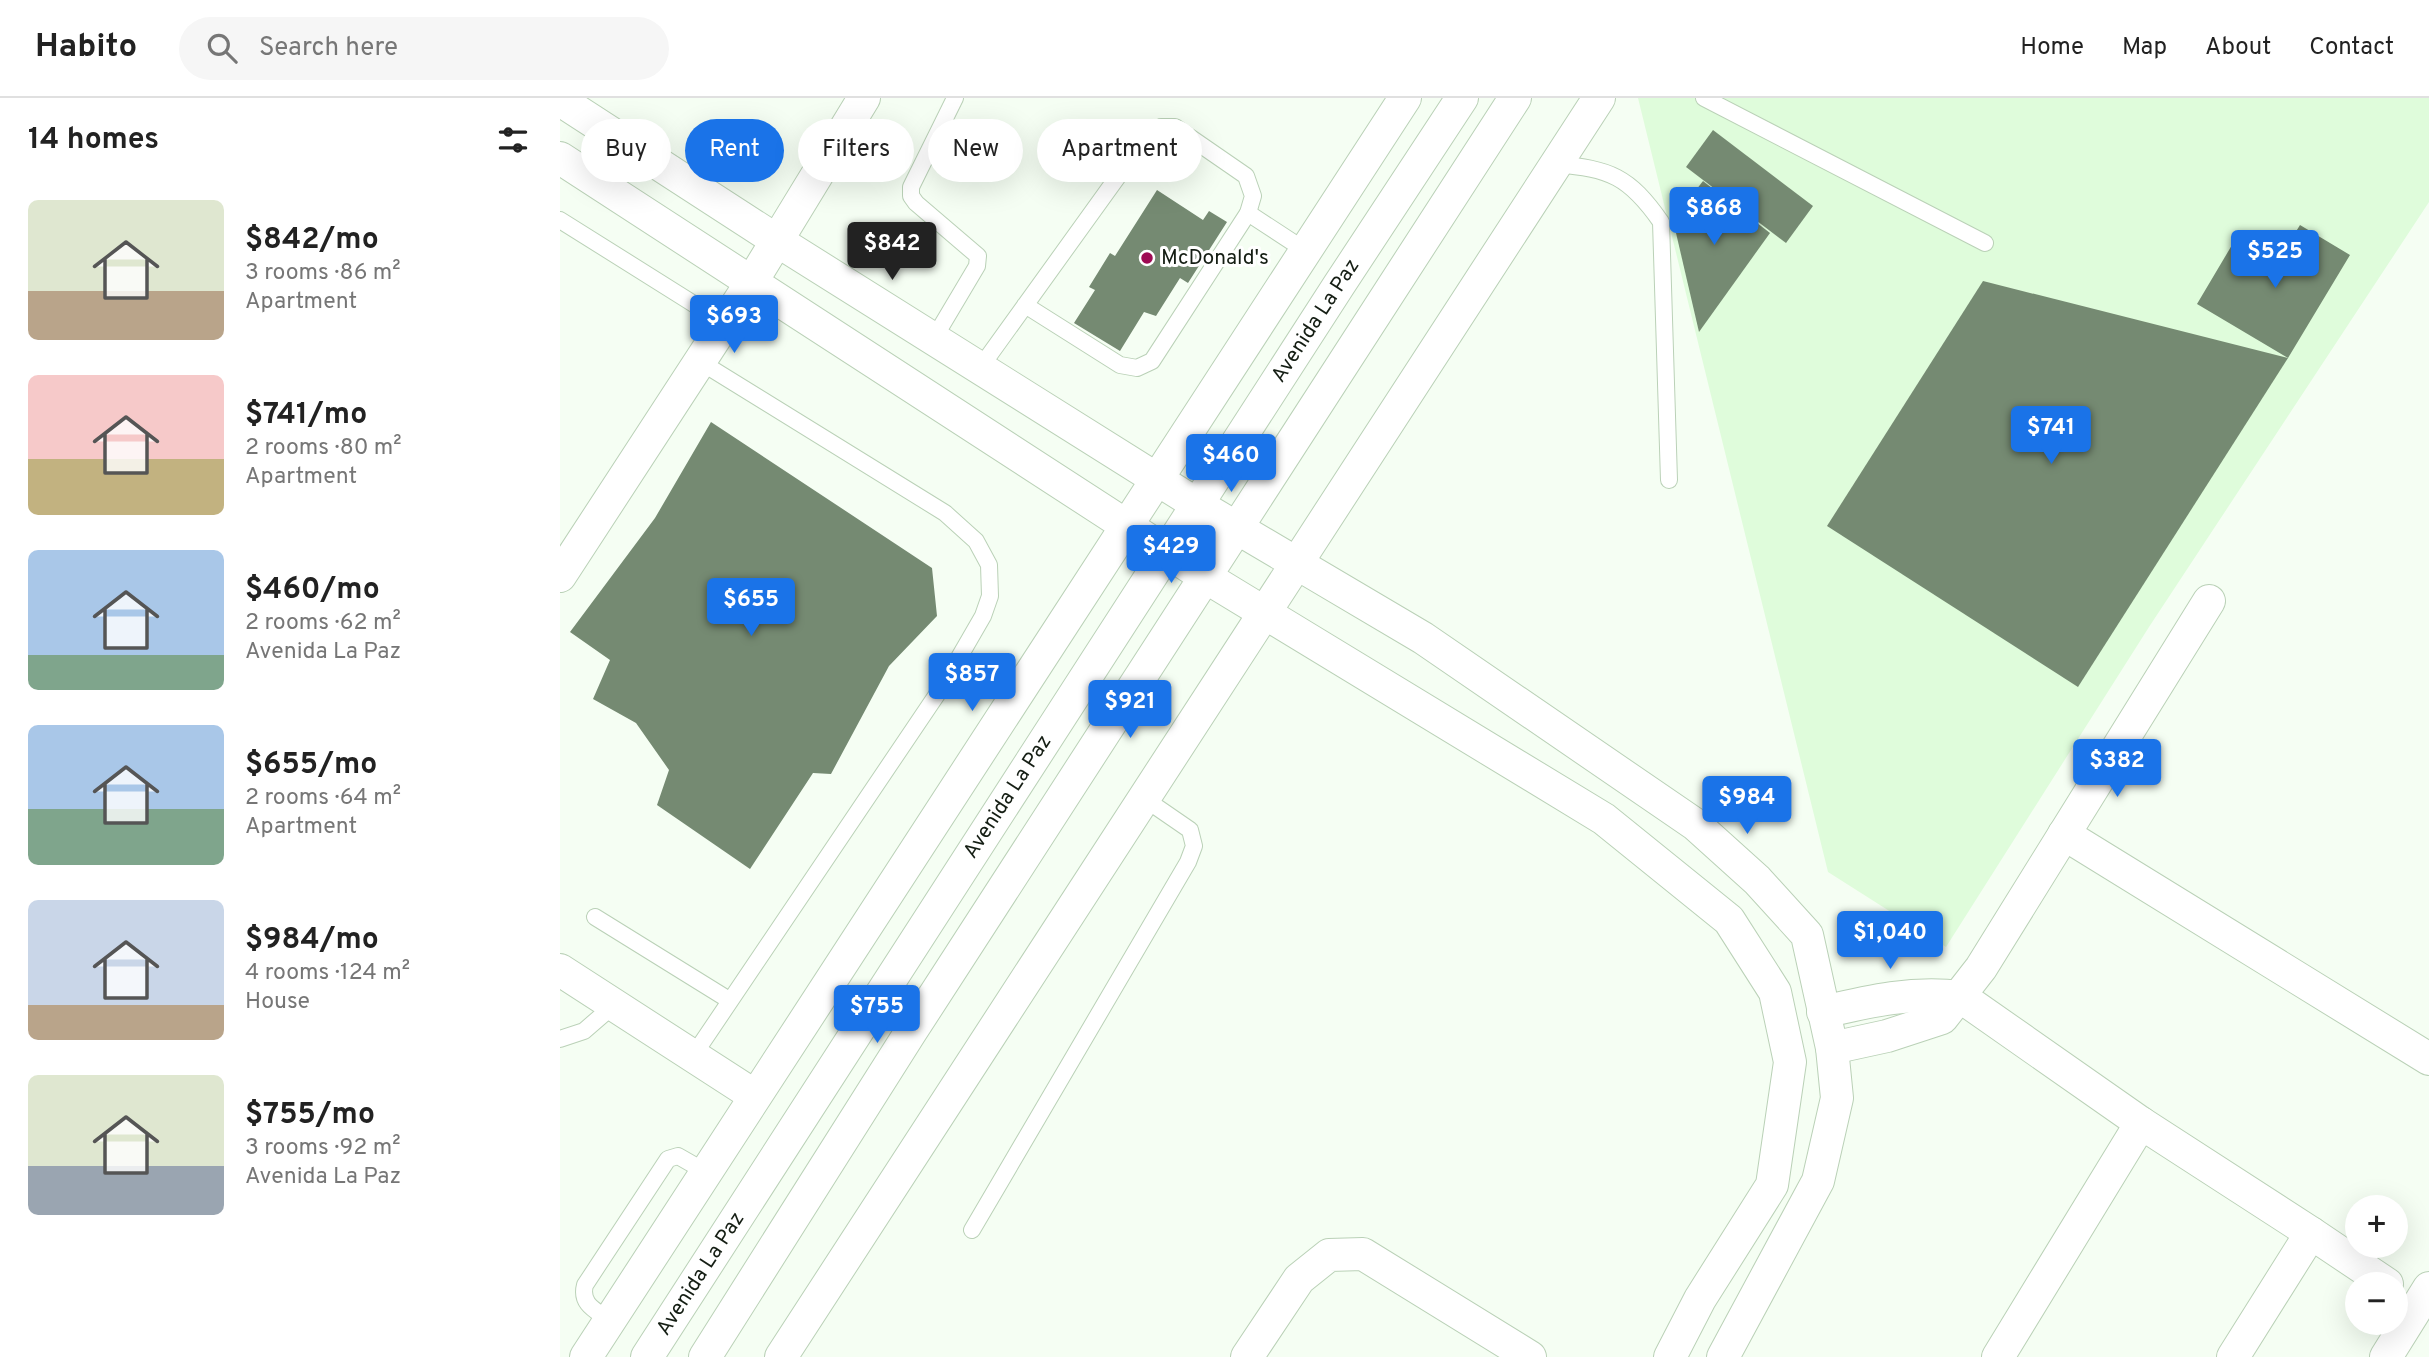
<!DOCTYPE html>
<html lang="en">
<head>
<meta charset="utf-8">
<style>
	body { margin:0; font-family:Overpass,sans-serif; background:#f6f6f6; color:#222; height:100vh; display:flex; flex-direction:column; font-size:26px; white-space:nowrap }
	* { box-sizing:border-box; margin:0 }
	p { font-size:23px; color:#767676 }
	.icon { flex:none; width:38px; height:38px; fill:none; stroke:currentColor; stroke-width:2; stroke-linecap:round; stroke-linejoin:round }
	.map { position:relative; flex:1; overflow:hidden }
	.details { display:flex; flex-direction:column; background:#fff; width:560px }
	.details>* { flex:none }
	.top-card { position:absolute; left:21px; top:21px; width:665px; height:63px; display:flex; gap:14px }
	.buttons { position:absolute; left:1785px; top:1097px; display:grid; gap:14px }
	.buttons a { display:grid; place-items:center; width:63px; height:63px; border-radius:50%; background:#fff; box-shadow:0 7px 28px #0002; font-size:35px }
	.price { position:absolute; translate:-50% -60px; padding:0 16px; border-radius:7px; background:#1a73e8; color:#fff; font-size:23px; line-height:46px; filter:drop-shadow(0 2px 4px #0008) }
	.price::after { content:''; position:absolute; left:50%; top:42px; width:21px; height:16px; margin-left:-10px; background:inherit; clip-path:polygon(0 0,100% 0,50% 100%) }
	.price.selected { background:#222; color:#fff }
	ul { padding:0; list-style:none }
	li { display:flex; align-items:center; gap:21px; height:175px; padding:0 28px }
	li span { display:grid; place-items:center; flex:none; width:196px; height:140px; border-radius:10px; color:#555 }
	li>.icon { margin-inline-start:auto }
	span .icon { width:84px; height:84px; fill:#fffc; stroke-width:1 }
	li b { font-size:30px }
	h2 { display:flex; justify-content:space-between; align-items:center; height:84px; padding:0 28px; font-size:30px }
	.pill { padding:0 24px; border-radius:32px; background:#fff; box-shadow:0 7px 28px #0002; font-size:24px; line-height:63px }
	.pill.selected { background:#1a73e8; color:#fff }
	header { display:flex; align-items:center; gap:42px; box-sizing:border-box; height:98px; padding:0 35px; background:#fff; border-bottom:2px solid #e0e0e0 }
	header strong { font-size:33px }
	nav { display:flex; gap:38px; margin-inline-start:auto; font-size:24px }
	.search { width:490px; height:63px; background:#f6f6f6; display:flex; align-items:center; gap:18px; box-sizing:border-box; padding:0 24px; border-radius:38px; color:#767676; font-size:26px }
	main { display:flex; flex:1; min-height:0 }
	.map>svg:first-child { display:block }
	.built { fill:#dffcdb }
	.building { fill:#758a72 }
	.lines { fill:none; stroke-linecap:round; stroke-linejoin:round }
	.service-casing { stroke:#bad1b7; stroke-width:18 }
	.minor-casing { stroke:#bad1b7; stroke-width:34 }
	.service { stroke:#fff; stroke-width:16 }
	.minor { stroke:#fff; stroke-width:32 }
	.poi-dot { fill:#9e0a53; stroke:#fff; stroke-width:2.5 }
	.labels { text-anchor:middle; dominant-baseline:central; stroke-width:6; stroke-linejoin:round; paint-order:stroke }
	.poi-label { font-size:21px; fill:#151e14; stroke:#fff; text-anchor:start }
	.street-label { font-size:21px; fill:#151e14; stroke:#fff }
</style>
</head>
<body>
<header>
<strong>Habito</strong>
<div class="search"><svg class="icon" aria-label="search" viewBox="0 0 24 24"><circle cx="10" cy="10" r="6"/><path d="M15 15l6 6"/></svg>Search here</div>
<nav><a>Home</a><a>Map</a><a>About</a><a>Contact</a></nav>
</header>
<main>
<section class="details">
<h2>14 homes<svg class="icon" aria-label="filters" viewBox="0 0 24 24"><path d="M4 7h16M4 17h16"/><circle cx="9" cy="7" r="2"/><circle cx="15" cy="17" r="2"/></svg></h2>
<ul>
<li><span style="background:linear-gradient(#dfe7d0 65%,#b9a48a 0)"><svg class="icon" aria-label="home" viewBox="0 0 24 24"><path d="M3 11l9-7 9 7M6 9v11h12V9"/></svg></span><div><b>$842/mo</b><p>3 rooms · 86 m²</p><p>Apartment</p></div></li>
<li><span style="background:linear-gradient(#f6c9c9 60%,#c2b280 0)"><svg class="icon" aria-label="home" viewBox="0 0 24 24"><path d="M3 11l9-7 9 7M6 9v11h12V9"/></svg></span><div><b>$741/mo</b><p>2 rooms · 80 m²</p><p>Apartment</p></div></li>
<li><span style="background:linear-gradient(#a9c7e8 75%,#7fa58c 0)"><svg class="icon" aria-label="home" viewBox="0 0 24 24"><path d="M3 11l9-7 9 7M6 9v11h12V9"/></svg></span><div><b>$460/mo</b><p>2 rooms · 62 m²</p><p>Avenida La Paz</p></div></li>
<li><span style="background:linear-gradient(#a9c7e8 60%,#7fa58c 0)"><svg class="icon" aria-label="home" viewBox="0 0 24 24"><path d="M3 11l9-7 9 7M6 9v11h12V9"/></svg></span><div><b>$655/mo</b><p>2 rooms · 64 m²</p><p>Apartment</p></div></li>
<li><span style="background:linear-gradient(#c9d6e8 75%,#b9a48a 0)"><svg class="icon" aria-label="home" viewBox="0 0 24 24"><path d="M3 11l9-7 9 7M6 9v11h12V9"/></svg></span><div><b>$984/mo</b><p>4 rooms · 124 m²</p><p>House</p></div></li>
<li><span style="background:linear-gradient(#dfe7d0 65%,#9aa5b1 0)"><svg class="icon" aria-label="home" viewBox="0 0 24 24"><path d="M3 11l9-7 9 7M6 9v11h12V9"/></svg></span><div><b>$755/mo</b><p>3 rooms · 92 m²</p><p>Avenida La Paz</p></div></li>
</ul>
</section>
<div class="map">
<svg width="1869" height="1259" viewBox="0 0 1869 1259">
	<rect width="100%" height="100%" fill="#f5fef3"/>
	<!-- built -->
	<polygon class="built" points="1078,0 1869,0 1869,104 1589,529 1386,849 1268,774"/>
	<!-- building -->
	<g class="building">
		<polygon points="1153,32 1253,108 1226,145 1126,69"/>
		<polygon points="1143,83 1210,135 1139,234 1113,122"/>
		<polygon points="597,92 643,122 649,113 667,124 628,185 620,180 596,218 584,214 560,253 514,225 535,192 529,189 550,155 555,158"/>
		<polygon points="1740,127 1790,157 1728,260 1637,206 1672,147 1713,171"/>
		<polygon points="1423,183 1728,260 1518,589 1267,428"/>
		<polygon points="151,324 372,470 377,518 329,568 271,676 253,675 190,771 97,707 109,672 76,625 33,601 50,562 10,534 95,420"/>
	</g>
	<g class="lines">
		<defs>
			<g id="service">
				<polyline points="1144,0 1425,145"/>
				<path d="M996,66C1050,71 1069,78 1101,124L1109,382"/>
				<polyline points="688,115 746,153"/>
				<polyline points="0,122 164,225"/>
				<polyline points="373,242 417,168 418,158 356,105 351,98 351,89 395,0"/>
				<polyline points="420,270 587,38 601,29 615,29 686,78 693,98 688,115 592,263 577,270 560,267 465,207"/>
				<polyline points="35,819 169,902"/>
				<polyline points="0,941 24,933 54,907"/>
				<polyline points="133,958 382,589 423,518 430,498 429,467 416,443 385,415 139,263"/>
				<polyline points="412,1132 628,764 634,748 630,732 585,701"/>
				<path d="M49,1222C35,1212 20,1206 25,1187L108,1061L118,1058L146,1074"/>
			</g>
			<g id="minor">
				<polyline points="0,2 216,142 638,407 863,540 1136,727 1197,782 1247,837 1272,950 1277,1000 1258,1083 1163,1259"/>
				<polyline points="0,60 644,478 1044,721 1169,822 1215,894 1230,964 1212,1087 1140,1201 1110,1259"/>
				<polyline points="0,478 191,185 304,0"/>
				<polyline points="1504,736 1869,961"/>
				<polyline points="0,872 195,998"/>
				<path d="M1263,914C1310,903 1352,893 1401,899L1581,1025L1751,1135L1827,1186"/>
				<polyline points="1272,950 1327,938 1382,920 1421,870 1649,503"/>
				<polyline points="26,1259 845,0"/>
				<polyline points="87,1259 779,187 902,0"/>
				<polyline points="145,1259 350,935 955,0"/>
				<polyline points="221,1259 1039,0"/>
				<polyline points="687,1259 739,1181 769,1157 803,1156 970,1259"/>
				<polyline points="1438,1259 1581,1025"/>
				<polyline points="1673,1259 1751,1135"/>
				<polyline points="1826,1259 1869,1190"/>
			</g>
		</defs>
		<!-- service casing -->
		<use href="#service" class="service-casing"/>
		<!-- minor casing -->
		<use href="#minor" class="minor-casing"/>
		<!-- service -->
		<use href="#service" class="service"/>
		<!-- minor -->
		<use href="#minor" class="minor"/>
	</g>
	<!-- markers -->
	<circle class="poi-dot" cx="587" cy="160" r="7"/>
	<g class="labels">
		<!-- poi labels -->
		<g class="poi-label">
			<text x="601" y="160">McDonald's</text>
		</g>
		<!-- street labels -->
		<g class="street-label">
			<text transform="translate(756 223) rotate(-57)">Avenida La Paz</text>
			<text transform="translate(448 699) rotate(-57)">Avenida La Paz</text>
			<text transform="translate(141 1176) rotate(-57)">Avenida La Paz</text>
		</g>
	</g>
</svg>
<div class="buttons">
<a>+</a>
<a>−</a>
</div>
<b class="price" style="left:1154px;top:149px">$868</b>
<b class="price selected" style="left:332px;top:184px">$842</b>
<b class="price" style="left:1715px;top:192px">$525</b>
<b class="price" style="left:174px;top:257px">$693</b>
<b class="price" style="left:1491px;top:368px">$741</b>
<b class="price" style="left:671px;top:396px">$460</b>
<b class="price" style="left:611px;top:487px">$429</b>
<b class="price" style="left:191px;top:540px">$655</b>
<b class="price" style="left:412px;top:615px">$857</b>
<b class="price" style="left:570px;top:642px">$921</b>
<b class="price" style="left:1557px;top:701px">$382</b>
<b class="price" style="left:1187px;top:738px">$984</b>
<b class="price" style="left:1330px;top:873px">$1,040</b>
<b class="price" style="left:317px;top:947px">$755</b>
<div class="top-card">
<a class="pill">Buy</a>
<a class="pill selected">Rent</a>
<a class="pill">Filters</a>
<a class="pill">New</a>
<a class="pill">Apartment</a>
</div>
</div>
</main>
</body>
</html>
